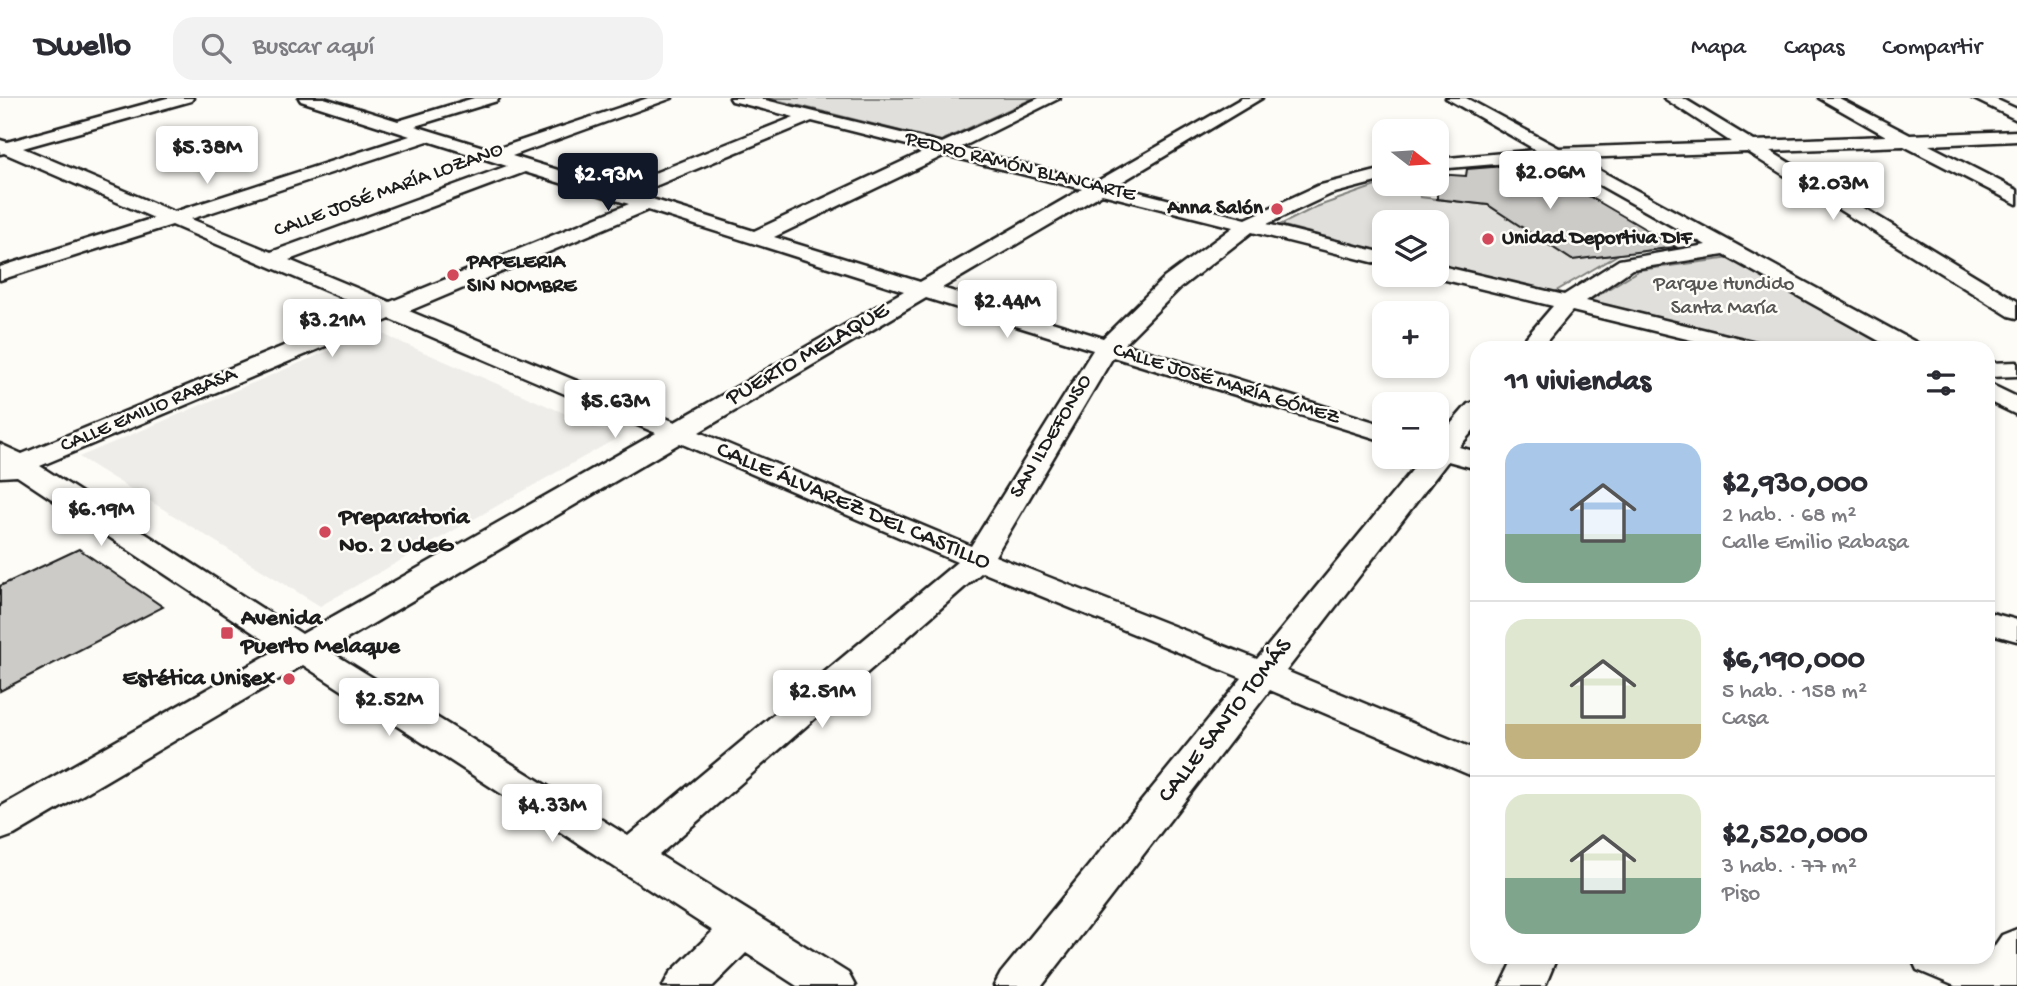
<!DOCTYPE html>
<html lang="es">
<head>
<meta charset="utf-8">
<style>
	body { margin:0; font-family:"Gochi Hand",sans-serif; background:#f2f2f3; color:#2b2b33; height:100vh; display:flex; flex-direction:column; font-size:26px; white-space:nowrap }
	* { box-sizing:border-box; margin:0 }
	p { font-size:23px; color:#7c7c81 }
	.icon { flex:none; width:38px; height:38px; fill:none; stroke:currentColor; stroke-width:2; stroke-linecap:round; stroke-linejoin:round }
	.map { position:relative; flex:1; overflow:hidden }
	.sheet { position:absolute; left:1470px; top:243px; width:525px; height:623px; display:flex; flex-direction:column; background:#fff; border-radius:21px; box-shadow:0 4px 10px #0003 }
	.sheet>* { flex:none }
	.needle { width:46px; rotate:107deg }
	.controls { position:absolute; left:1372px; top:21px; display:grid; gap:14px }
	.controls a { display:grid; place-items:center; width:77px; height:77px; border-radius:14px; background:#fff; box-shadow:0 4px 10px #0003; font-size:35px }
	.price { position:absolute; translate:-50% -60px; padding:0 16px; border-radius:7px; background:#fff; color:#222; font-size:23px; line-height:46px; filter:drop-shadow(0 2px 4px #0008) }
	.price::after { content:''; position:absolute; left:50%; top:42px; width:21px; height:16px; margin-left:-10px; background:inherit; clip-path:polygon(0 0,100% 0,50% 100%) }
	.price.on { background:#111827; color:#fff }
	ul { padding:0; list-style:none }
	li { display:flex; align-items:center; gap:21px; height:175px; padding:0 35px }
	li+li { border-top:2px solid #e1e1e2 }
	li span { display:grid; place-items:center; flex:none; width:196px; height:140px; border-radius:21px; color:#555 }
	li>.icon { margin-inline-start:auto }
	span .icon { width:84px; height:84px; fill:#fffc; stroke-width:1 }
	li b { font-size:30px }
	h2 { display:flex; justify-content:space-between; align-items:center; height:84px; padding:0 35px; font-size:30px }
	header { display:flex; align-items:center; gap:42px; box-sizing:border-box; height:98px; padding:0 35px; background:#fff; border-bottom:2px solid #e1e1e2 }
	header strong { font-size:33px }
	nav { display:flex; gap:38px; margin-inline-start:auto; font-size:24px }
	.search { width:490px; height:63px; background:#f2f2f3; display:flex; align-items:center; gap:18px; box-sizing:border-box; padding:0 24px; border-radius:21px; color:#7c7c81; font-size:26px }
	.map>svg:first-child { display:block }
	.built { fill:#eeede9 }
	.green { fill:#e0dfdb; stroke:#7e7e7c; stroke-width:2 }
	.building { fill:#cccbc8; stroke:#1c1c1c; stroke-width:2 }
	.lines { fill:none; stroke-linecap:round; stroke-linejoin:round }
	.minor-casing { stroke:#1c1c1c; stroke-width:5 }
	.minor { fill:#fdfcf7; fill-rule:evenodd }
	.poi-dot { fill:#d1495b; stroke:#fdfcf7; stroke-width:2.5 }
	.labels { text-anchor:middle; dominant-baseline:central; stroke-width:5; stroke-linejoin:round; paint-order:stroke }
	.far-street-label { font-size:21px; fill:#1c1c1c; stroke:#fdfcf7 }
	.far-poi-label { font-size:21px; font-weight:bold; fill:#1c1c1c; stroke:#fdfcf7; text-anchor:start }
	.far-park-label { font-size:21px; fill:#575655; stroke:#fdfcf7 }
	.street-label { font-size:24px; fill:#1c1c1c; stroke:#fdfcf7 }
	.poi-label { font-size:24px; font-weight:bold; fill:#1c1c1c; stroke:#fdfcf7; text-anchor:start }
</style>
</head>
<body>
<header>
<strong>Dwello</strong>
<div class="search"><svg class="icon" aria-label="search" viewBox="0 0 24 24"><circle cx="10" cy="10" r="6"/><path d="M15 15l6 6"/></svg>Buscar aquí</div>
<nav><a>Mapa</a><a>Capas</a><a>Compartir</a></nav>
</header>
<div class="map">
<svg width="2017" height="888" viewBox="0 0 2017 888">
	<rect width="100%" height="100%" fill="#fdfcf7"/>
	<filter id="ink" filterUnits="userSpaceOnUse"><feTurbulence type="fractalNoise" baseFrequency=".0143" numOctaves="2"/><feDisplacementMap in="SourceGraphic" scale="14" xChannelSelector="R" yChannelSelector="G"/><feConvolveMatrix kernelMatrix="1 2 1 2 8 2 1 2 1" color-interpolation-filters="sRGB"/></filter>
	<g filter="url(#ink)">
		<!-- built -->
		<polygon class="built" points="375,233 619,339 320,508 79,359"/>
		<!-- green -->
		<g class="green">
			<polygon points="768,0 1034,0 941,43"/>
			<polygon points="1384,85 1421,86 1420,99 1488,107 1572,162 1619,156 1551,196 1437,167 1437,124 1384,124 1384,154 1280,127 1316,109"/>
			<polygon points="1731,160 1892,250 1774,250 1587,204 1639,172"/>
		</g>
		<!-- building -->
		<g class="building">
			<polygon points="1530,66 1575,90 1676,149 1572,162 1488,107 1437,101 1437,76 1466,78 1467,71"/>
			<polygon points="79,451 163,509 0,593 0,488"/>
		</g>
		<g class="lines">
			<defs>
				<g id="minor">
					<path d="M167,0H193L191,3L23,50L174,114L410,38L301,3L299,0H324L398,23L474,0H499L497,3L415,28L493,52L648,0H672L512,58L617,90L794,19L732,3L730,0H757L942,45L1039,0H1060L960,50L1096,84L1242,0H1262L1115,88L1246,121L1317,88L1384,71V82L1331,96L1267,126L1384,155V167L1252,134L1180,190L1124,246L1384,327V343L1113,259L995,458L1257,561L1423,359H1437V342L1468,306L1477,303V328L1459,349L1477,354V371L1448,363L1286,573L1477,652V680L1270,592L1042,888H994L1001,875L1242,580L982,474L659,757L848,875L855,888H797L746,855L713,888H663L670,875L713,833L303,567L14,737L0,742V709L278,551L17,378L0,379V346L22,356L371,212L172,127L0,182V169L154,120L4,55L0,56V42L7,44ZM812,23L927,52L754,133L636,96ZM428,43L507,68L271,154L191,121ZM945,57L1082,91L920,184L774,139ZM525,74L629,106L390,204L289,162ZM1102,96L1233,129L1164,180L1103,240L942,190ZM648,112L904,193L675,324L409,213ZM926,200L1093,252L971,448L699,334ZM390,221L656,335L302,536L40,368ZM680,345L957,464L628,738L328,552Z"/>
					<polygon points="1446,0 1466,0 1559,50 1731,44 1664,0 1683,0 1754,43 1886,38 1819,0 1839,0 1910,37 2017,33 2017,43 1929,47 2017,92 2017,106 1904,48 1770,53 2017,203 2017,220 2009,218 1747,54 1577,60 1917,245 1921,250 1892,250 1724,157 1632,171 1586,203 1760,245 1764,250 1724,250 1572,213 1541,250 1517,250 1553,208 1429,178 1437,177 1437,167 1564,197 1619,162 1706,147 1553,61 1437,71 1437,61 1536,52"/>
					<polygon points="1972,0 1993,0 2017,11 2017,22"/>
					<polygon points="2017,264 2017,278 1988,279 1988,265"/>
					<polygon points="1988,285 2017,299 2017,317 1988,303"/>
					<polygon points="1988,514 2017,522 2017,543 1988,535"/>
					<polygon points="2017,831 2017,888 1955,888 1917,872 1911,859 1985,862 2002,837"/>
					<polygon points="1515,859 1557,859 1545,888 1501,888"/>
				</g>
			</defs>
			<!-- minor casing -->
			<use href="#minor" class="minor-casing"/>
			<!-- minor -->
			<use href="#minor" class="minor"/>
		</g>
	</g>
	<!-- markers -->
	<g class="poi-dot">
		<circle cx="1277" cy="111" r="7"/>
		<circle cx="1488" cy="141" r="7"/>
		<circle cx="453" cy="177" r="7"/>
		<circle cx="325" cy="434" r="7"/>
		<rect x="220" y="528" width="14" height="14" rx="3.5"/>
		<circle cx="289" cy="581" r="7"/>
	</g>
	<g class="labels">
		<!-- far-street labels -->
		<g class="far-street-label">
			<text transform="translate(1020 70) rotate(14)">PEDRO RAMÓN BLANCARTE</text>
			<text transform="translate(389 93) rotate(-20)">CALLE JOSÉ MARÍA LOZANO</text>
			<text transform="translate(1226 287) rotate(17)">CALLE JOSÉ MARÍA GÓMEZ</text>
			<text transform="translate(149 313) rotate(-23)">CALLE EMILIO RABASA</text>
			<text transform="translate(1052 339) rotate(-59)">SAN ILDEFONSO</text>
		</g>
		<!-- far-poi labels -->
		<g class="far-poi-label">
			<text x="1263" y="111" text-anchor="end">Anna Salón</text>
			<text x="1502" y="141">Unidad Deportiva DIF</text>
			<text x="467" y="165">PAPELERIA<tspan x="467" dy="24">SIN NOMBRE</tspan></text>
		</g>
		<!-- far-park labels -->
		<g class="far-park-label">
			<text x="1724" y="187">Parque Hundido<tspan x="1724" dy="24">Santa María</tspan></text>
		</g>
		<!-- street labels -->
		<g class="street-label">
			<text transform="translate(808 257) rotate(-30)">PUERTO MELAQUE</text>
			<text transform="translate(853 409) rotate(23)">CALLE ÁLVAREZ DEL CASTILLO</text>
			<text transform="translate(1226 623) rotate(-52)">CALLE SANTO TOMÁS</text>
		</g>
		<!-- poi labels -->
		<g class="poi-label">
			<text x="339" y="420">Preparatoria<tspan x="339" dy="28">No. 2 UdeG</tspan></text>
			<text x="241" y="521">Avenida<tspan x="241" dy="28">Puerto Melaque</tspan></text>
			<text x="275" y="581" text-anchor="end">Estética Unisex</text>
		</g>
	</g>
</svg>
<div class="controls">
<a><svg class="needle" viewBox="-14 -14 28 28"><path d="M0-13l5 13h-10z" fill="#e53935"/><path d="M0 13l5-13h-10z" fill="#7c7c81"/></svg></a>
<a><svg class="icon" aria-label="layers" viewBox="0 0 24 24"><path d="M12 4l9 5-9 5-9-5zM3 14l9 5 9-5"/></svg></a>
<a>+</a>
<a>−</a>
</div>
<b class="price" style="left:207px;top:88px">$5.38M</b>
<b class="price" style="left:1550px;top:113px">$2.06M</b>
<b class="price on" style="left:608px;top:115px">$2.93M</b>
<b class="price" style="left:1833px;top:124px">$2.03M</b>
<b class="price" style="left:1007px;top:242px">$2.44M</b>
<b class="price" style="left:332px;top:261px">$3.21M</b>
<b class="price" style="left:615px;top:342px">$5.63M</b>
<b class="price" style="left:101px;top:450px">$6.19M</b>
<b class="price" style="left:822px;top:632px">$2.51M</b>
<b class="price" style="left:389px;top:640px">$2.52M</b>
<b class="price" style="left:552px;top:746px">$4.33M</b>
<section class="sheet">
<h2>11 viviendas<svg class="icon" aria-label="filters" viewBox="0 0 24 24"><path d="M4 7h16M4 17h16"/><circle cx="9" cy="7" r="2"/><circle cx="15" cy="17" r="2"/></svg></h2>
<ul>
<li><span style="background:linear-gradient(#a9c7e8 65%,#7fa58c 0)"><svg class="icon" aria-label="home" viewBox="0 0 24 24"><path d="M3 11l9-7 9 7M6 9v11h12V9"/></svg></span><div><b>$2,930,000</b><p>2 hab. · 68 m²</p><p>Calle Emilio Rabasa</p></div></li>
<li><span style="background:linear-gradient(#dfe7d0 75%,#c2b280 0)"><svg class="icon" aria-label="home" viewBox="0 0 24 24"><path d="M3 11l9-7 9 7M6 9v11h12V9"/></svg></span><div><b>$6,190,000</b><p>5 hab. · 158 m²</p><p>Casa</p></div></li>
<li><span style="background:linear-gradient(#dfe7d0 60%,#7fa58c 0)"><svg class="icon" aria-label="home" viewBox="0 0 24 24"><path d="M3 11l9-7 9 7M6 9v11h12V9"/></svg></span><div><b>$2,520,000</b><p>3 hab. · 77 m²</p><p>Piso</p></div></li>
</ul>
</section>
</div>
</body>
</html>
